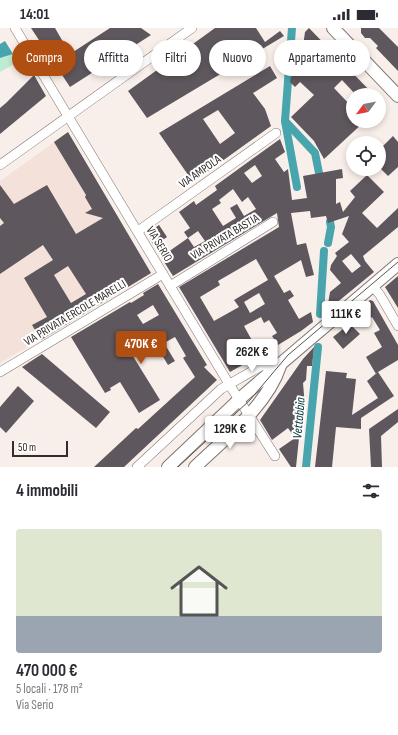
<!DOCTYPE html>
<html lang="it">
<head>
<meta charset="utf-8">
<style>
	body { margin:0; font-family:"Sofia Sans Condensed",sans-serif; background:#f2f2f3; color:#2b2b33; height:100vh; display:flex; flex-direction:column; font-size:15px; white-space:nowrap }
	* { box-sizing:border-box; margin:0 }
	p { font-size:13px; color:#7c7c81 }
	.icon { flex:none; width:22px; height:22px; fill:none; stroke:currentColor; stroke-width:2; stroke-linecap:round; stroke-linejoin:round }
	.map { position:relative; height:439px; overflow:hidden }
	.side { display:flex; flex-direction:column; background:#fff; flex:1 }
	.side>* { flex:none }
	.banner { position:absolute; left:12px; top:12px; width:374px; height:36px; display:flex; gap:8px }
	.needle { width:26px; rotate:238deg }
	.buttons { position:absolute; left:346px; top:60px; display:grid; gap:8px }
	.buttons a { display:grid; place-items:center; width:40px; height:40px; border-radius:50%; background:#fff; box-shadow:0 2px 6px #0003; font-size:20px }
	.scale { position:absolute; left:12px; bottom:10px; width:56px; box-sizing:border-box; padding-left:4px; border:2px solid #312e2c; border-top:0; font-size:11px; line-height:14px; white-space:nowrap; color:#312e2c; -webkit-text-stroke:3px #fff; paint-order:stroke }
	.price { position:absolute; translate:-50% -34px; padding:0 9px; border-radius:4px; background:#fff; color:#222; font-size:13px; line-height:26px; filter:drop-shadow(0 1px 2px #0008) }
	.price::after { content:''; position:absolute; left:50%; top:24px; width:12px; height:9px; margin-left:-6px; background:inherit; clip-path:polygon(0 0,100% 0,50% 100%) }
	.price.selected { background:#b14f13; color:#fff }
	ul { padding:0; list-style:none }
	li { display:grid; align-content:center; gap:8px; height:212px; padding:0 16px }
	li span { display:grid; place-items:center; height:124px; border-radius:4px; color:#555 }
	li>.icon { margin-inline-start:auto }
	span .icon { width:72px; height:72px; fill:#fffc; stroke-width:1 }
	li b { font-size:17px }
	h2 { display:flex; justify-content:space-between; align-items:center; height:48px; padding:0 16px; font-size:17px }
	.chip { padding:0 14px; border-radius:18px; background:#fff; box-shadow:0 2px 6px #0003; font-size:14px; line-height:36px }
	.chip.selected { background:#b14f13; color:#fff }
	.status { display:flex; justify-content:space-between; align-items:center; height:28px; padding:0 20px; background:#fff; direction:ltr }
	.status svg { height:11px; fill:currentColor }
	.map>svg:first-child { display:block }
	.built { fill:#f4e2da }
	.green { fill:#bfebd3 }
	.water { fill:#48a4ad }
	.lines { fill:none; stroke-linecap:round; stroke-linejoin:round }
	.canal { stroke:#48a4ad; stroke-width:8 }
	.building { fill:#5e575d; fill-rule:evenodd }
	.street-casing { stroke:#7f7671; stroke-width:10 }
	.secondary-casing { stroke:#7f7671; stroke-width:14 }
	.street { stroke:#fff; stroke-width:9 }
	.secondary { stroke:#fff; stroke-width:12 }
	.tram { stroke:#585451; stroke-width:1 }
	.labels { text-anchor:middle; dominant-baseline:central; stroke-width:4; stroke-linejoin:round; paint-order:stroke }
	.street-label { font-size:12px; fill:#312e2c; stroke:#fff }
	.water-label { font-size:13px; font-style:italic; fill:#083539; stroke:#fff }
</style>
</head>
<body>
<div class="status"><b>14:01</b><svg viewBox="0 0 49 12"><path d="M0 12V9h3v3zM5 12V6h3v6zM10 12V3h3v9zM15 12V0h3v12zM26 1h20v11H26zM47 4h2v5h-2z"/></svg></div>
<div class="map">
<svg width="398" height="439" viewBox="0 0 398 439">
	<rect width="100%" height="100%" fill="#f9efea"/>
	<!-- built -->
	<polygon class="built" points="67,105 151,246 0,335 0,153"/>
	<!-- green -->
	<polygon class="green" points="13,26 18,34 0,44 0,30"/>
	<!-- water -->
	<polygon class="water" points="5,13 13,26 0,30 0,16"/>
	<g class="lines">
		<!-- canal -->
		<g class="canal">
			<polyline points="292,0 285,93 315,125 321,155"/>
			<polyline points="285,93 297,159"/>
			<polyline points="328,215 331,199 330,194"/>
			<polyline points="320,286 324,223"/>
			<polyline points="306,439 318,319"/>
		</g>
	</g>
	<!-- building -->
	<g class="building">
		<polygon points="31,0 55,0 70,26 110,0 141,0 151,7 70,59"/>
		<polygon points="215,0 256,0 265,14 280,3 284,8 147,90 128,63"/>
		<polygon points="309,0 374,67 356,67 342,52 334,60 353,80 353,93 365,93 324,131 314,113 291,89 314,67 300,54 295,59 290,54 292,45 311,27 303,18 305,4"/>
		<polygon points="361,0 379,0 398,19 398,43 376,20 378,18 370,10 365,10 361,5"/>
		<path d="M270,38L277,50L253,65L265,81L271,98L193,154L159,105ZM218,82L235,105L220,116L203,91Z"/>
		<polygon points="34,47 46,68 0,106 0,80 6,75"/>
		<path d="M68,104L151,245L41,312L32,297L47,289L24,250L53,232L43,217L0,246V198L4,195L0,190V157L14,176L47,157L76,206L103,190L85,185L92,181L85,169L86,167L54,114ZM68,238L86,266L71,275L54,247Z"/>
		<polygon points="393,108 398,114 398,139 388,148 379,139 379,122"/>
		<path d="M280,111L285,124L275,131L284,144L288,141L292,172L307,170L303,148L342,141L343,150L336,151V176L340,174L343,184L355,169L350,163L367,147L384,164L362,185L377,200L398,180V199L363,228L365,233L374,244L329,281L328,276L330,264L341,255L330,242L331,237L337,228L335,225L349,214L342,206L349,188L328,195L326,188L311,190L310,183L291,185L297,217L306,215L314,247L306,249L301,232L274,248L284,265L290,262L294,268L288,272L299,291L311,284L313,294L301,303L278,317L272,308L277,305L269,292L264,295L261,289L244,298L260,327L230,344L179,259L279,199L277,185L173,248L161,229L188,210L184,204L190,200L179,184L194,173L196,177L217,162L215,158ZM255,137L262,148L252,155L244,145ZM233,161L242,174L248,169L256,181L244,188L237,176L230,180L236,190L223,198L212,181L221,175L219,172ZM198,203L205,213L194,219L188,210ZM351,226L361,238L352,245L342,233ZM256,231L268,252L234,272L239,279L214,293L200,269L220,257L218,253ZM259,265L265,276L250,285L244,274Z"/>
		<polygon points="159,197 167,209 154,218 147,205"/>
		<polygon points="398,248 398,280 385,259"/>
		<path d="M158,256L207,337L204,339L217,352L124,439H94L136,400L138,401L195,349L183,330L186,328L175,309L164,315L175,333L168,337L153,312L131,325L160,372L139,385L120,354L110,360L111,362L105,365L71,309L130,274L131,275L144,267L143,265ZM153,277L159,287L143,296L137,287Z"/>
		<polygon points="370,272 373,273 398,317 398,332 378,344 394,368 361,390 361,401 336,399 332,439 315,439 326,343 347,345 346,350 356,351 352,387 378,370 367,353 378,344 376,346 366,329 382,319 374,305 380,302 372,289 363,295 359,282"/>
		<polygon points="346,294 348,296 349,295 360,306 343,321 333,309 343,301 341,298"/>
		<polygon points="314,319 312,338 307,338 306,352 303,355 305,379 302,381 296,439 291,439 279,421 295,410 288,400 272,412 260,392 303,331"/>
		<polygon points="42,326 110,384 96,400 22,339"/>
		<polygon points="18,358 34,373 6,405 0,399 0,379"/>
		<polygon points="398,381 398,394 381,408 382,439 371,439 369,401"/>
	</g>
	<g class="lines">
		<defs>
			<g id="street">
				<polyline points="15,0 229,356 275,428"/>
				<polyline points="0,137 192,0"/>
				<polyline points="138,203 276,105"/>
				<polyline points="372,257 380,267 398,298"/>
				<polyline points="170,258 273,194"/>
				<polyline points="0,344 163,246"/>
				<polyline points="137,439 221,361 261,338 281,337"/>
			</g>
			<g id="secondary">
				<polyline points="333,0 398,68"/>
				<polyline points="168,439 244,367 398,236"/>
				<path d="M195,439C225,410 267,378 280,338"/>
			</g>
		</defs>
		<!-- street casing -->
		<use href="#street" class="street-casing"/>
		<!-- secondary casing -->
		<use href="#secondary" class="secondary-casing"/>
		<!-- street -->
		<use href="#street" class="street"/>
		<!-- secondary -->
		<use href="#secondary" class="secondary"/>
		<!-- tram -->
		<polyline class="tram" points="178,439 250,372 288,327 398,234"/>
	</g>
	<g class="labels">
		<!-- street labels -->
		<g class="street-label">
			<text transform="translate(200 144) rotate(-35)">VIA AMPOLA</text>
			<text transform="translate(225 209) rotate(-31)">VIA PRIVATA BASTIA</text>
			<text transform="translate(159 216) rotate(59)">VIA SERIO</text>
			<text transform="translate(75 285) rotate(-31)">VIA PRIVATA ERCOLE MARELLI</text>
		</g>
		<!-- water labels -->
		<g class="water-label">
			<text transform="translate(299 390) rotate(-85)">Vettabbia</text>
		</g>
	</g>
</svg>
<div class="buttons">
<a><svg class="needle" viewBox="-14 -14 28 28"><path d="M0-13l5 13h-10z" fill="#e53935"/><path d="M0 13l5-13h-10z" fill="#7c7c81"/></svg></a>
<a><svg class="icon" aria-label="locate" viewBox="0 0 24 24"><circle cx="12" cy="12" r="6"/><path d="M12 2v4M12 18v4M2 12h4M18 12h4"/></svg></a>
</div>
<div class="scale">50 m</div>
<b class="price" style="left:346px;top:307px">111K €</b>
<b class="price selected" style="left:141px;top:337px">470K €</b>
<b class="price" style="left:252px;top:345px">262K €</b>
<b class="price" style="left:230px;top:422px">129K €</b>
<div class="banner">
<a class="chip selected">Compra</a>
<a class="chip">Affitta</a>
<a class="chip">Filtri</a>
<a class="chip">Nuovo</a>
<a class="chip">Appartamento</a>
</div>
</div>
<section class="side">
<h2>4 immobili<svg class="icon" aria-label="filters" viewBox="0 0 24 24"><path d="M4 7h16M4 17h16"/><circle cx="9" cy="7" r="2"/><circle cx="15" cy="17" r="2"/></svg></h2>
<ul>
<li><span style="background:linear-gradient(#dfe7d0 70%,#9aa5b1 0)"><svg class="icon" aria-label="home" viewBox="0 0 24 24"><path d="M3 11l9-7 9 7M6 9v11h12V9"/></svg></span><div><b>470 000 €</b><p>5 locali · 178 m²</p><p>Via Serio</p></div></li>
</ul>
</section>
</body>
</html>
